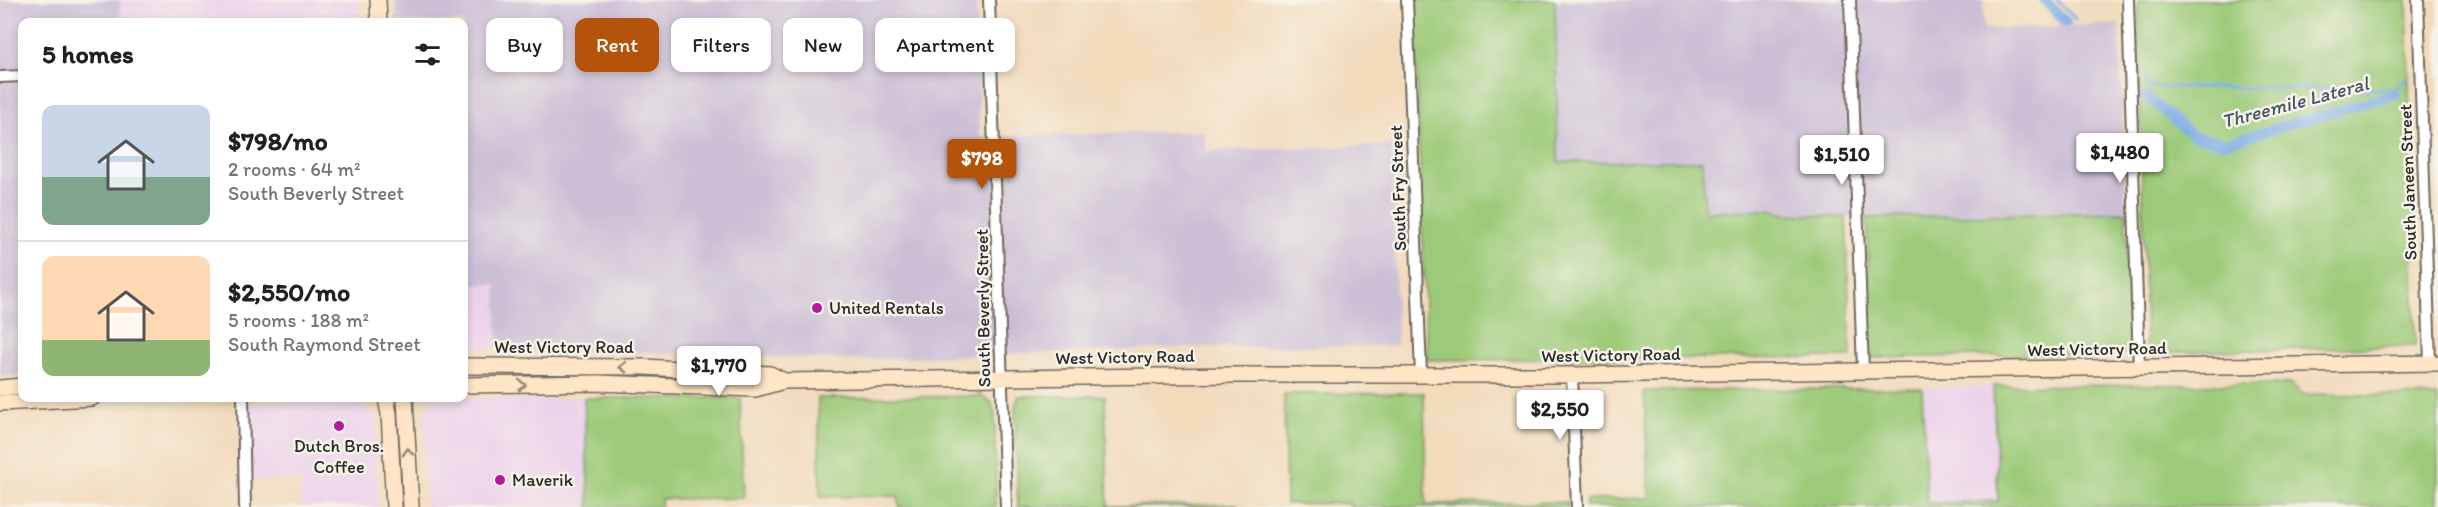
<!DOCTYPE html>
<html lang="en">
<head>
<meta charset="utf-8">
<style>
	body { margin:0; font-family:Itim,sans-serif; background:#f6f6f6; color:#202124; height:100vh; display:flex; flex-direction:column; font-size:22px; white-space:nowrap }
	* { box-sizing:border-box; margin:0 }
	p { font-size:20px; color:#757577 }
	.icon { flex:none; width:33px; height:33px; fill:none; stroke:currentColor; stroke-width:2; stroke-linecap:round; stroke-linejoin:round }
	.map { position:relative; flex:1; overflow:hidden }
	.sheet { position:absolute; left:18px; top:18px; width:450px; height:384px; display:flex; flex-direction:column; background:#fff; border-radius:12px; box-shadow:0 3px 9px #0003 }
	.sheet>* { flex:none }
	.top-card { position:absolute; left:486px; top:18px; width:570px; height:54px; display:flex; gap:12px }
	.price { position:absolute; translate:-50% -51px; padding:0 14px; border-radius:6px; background:#fff; color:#222; font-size:20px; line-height:39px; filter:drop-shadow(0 2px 3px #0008) }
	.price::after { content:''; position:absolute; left:50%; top:36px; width:18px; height:14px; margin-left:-9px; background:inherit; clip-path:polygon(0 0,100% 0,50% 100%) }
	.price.active { background:#b45309; color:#fff }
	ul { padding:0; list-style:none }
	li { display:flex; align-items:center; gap:18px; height:150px; padding:0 24px }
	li+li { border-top:2px solid #e0e0e0 }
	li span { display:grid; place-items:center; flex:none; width:168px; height:120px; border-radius:12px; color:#555 }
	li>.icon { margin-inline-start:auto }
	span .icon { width:72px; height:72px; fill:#fffc; stroke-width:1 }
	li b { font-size:26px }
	h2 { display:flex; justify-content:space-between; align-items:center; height:72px; padding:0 24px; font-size:26px }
	.chip { padding:0 21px; border-radius:12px; background:#fff; box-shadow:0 3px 9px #0003; font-size:21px; line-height:54px }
	.chip.active { background:#b45309; color:#fff }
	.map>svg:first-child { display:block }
	.built { fill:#ecd1ea }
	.industrial { fill:#cbbfd5 }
	.green { fill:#9cca78; stroke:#647a52; stroke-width:1.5 }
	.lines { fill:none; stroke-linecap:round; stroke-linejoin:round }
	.stream { stroke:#7baae5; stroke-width:3 }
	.canal { stroke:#7baae5; stroke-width:10 }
	.street-casing { stroke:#71685d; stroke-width:14 }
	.secondary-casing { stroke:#71685d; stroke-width:18 }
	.street { stroke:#fff; stroke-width:10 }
	.secondary { stroke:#fde5c5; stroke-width:15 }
	.oneway { stroke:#948878 }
	.poi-dot { fill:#b5179e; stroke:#f7f3e8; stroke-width:2 }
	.labels { text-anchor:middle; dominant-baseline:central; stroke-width:5; stroke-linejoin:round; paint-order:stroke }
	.street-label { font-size:18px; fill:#2b2b2b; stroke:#f7f3e8 }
	.poi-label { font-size:18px; fill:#2b2b2b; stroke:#f7f3e8; text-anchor:start }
	.water-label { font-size:20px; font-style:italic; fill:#47576c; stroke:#f7f3e8 }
</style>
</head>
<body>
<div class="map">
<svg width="2438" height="507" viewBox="0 0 2438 507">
	<rect width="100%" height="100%" fill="#f7f3e8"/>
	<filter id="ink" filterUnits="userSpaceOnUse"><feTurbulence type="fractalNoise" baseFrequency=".0167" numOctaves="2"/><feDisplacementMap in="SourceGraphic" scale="12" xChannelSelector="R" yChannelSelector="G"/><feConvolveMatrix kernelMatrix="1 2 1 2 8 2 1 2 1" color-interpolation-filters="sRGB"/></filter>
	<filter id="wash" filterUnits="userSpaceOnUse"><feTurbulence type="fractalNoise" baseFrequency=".008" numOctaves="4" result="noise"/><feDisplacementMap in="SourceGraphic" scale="24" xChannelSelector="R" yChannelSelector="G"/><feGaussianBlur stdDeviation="1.35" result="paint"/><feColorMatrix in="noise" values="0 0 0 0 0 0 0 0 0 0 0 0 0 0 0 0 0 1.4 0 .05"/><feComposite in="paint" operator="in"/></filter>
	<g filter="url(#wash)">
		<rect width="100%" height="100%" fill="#f2dabb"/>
		<!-- built -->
		<g class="built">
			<polygon points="120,0 358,0 359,22 120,22"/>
			<polygon points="496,284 498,347 464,349 464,285"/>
			<polygon points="1993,386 1998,501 1927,503 1922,388"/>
			<polygon points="432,398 584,398 589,507 426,507 423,413"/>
			<polygon points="360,401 376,417 378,507 301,507 300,479 241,481 239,404"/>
		</g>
		<!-- industrial -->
		<g class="industrial">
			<polygon points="0,0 120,0 120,22 22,22 22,375 0,377"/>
			<polygon points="396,0 976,0 980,137 1204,131 1206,151 1392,145 1397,346 1210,347 850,360 498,347 496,284 464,285 464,22 396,22"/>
			<polygon points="1555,0 1983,0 1984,29 2119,24 2126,212 1867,218 1782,214 1774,210 1705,212 1701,161 1558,162"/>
		</g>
		<!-- green -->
		<g class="green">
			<polygon points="1414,0 1555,0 1558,162 1702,161 1705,212 1774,210 1782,214 1846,217 1851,357 1427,360"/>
			<polygon points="2138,0 2407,0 2415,346 2146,353"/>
			<polygon points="2126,212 2129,353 1870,358 1867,218"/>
			<polygon points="2291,384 2303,394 2438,396 2438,507 1586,507 1586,500 1649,498 1644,391 1922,388 1927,503 1998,501 1993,386"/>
			<polygon points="1424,393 1426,504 1568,502 1568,507 1350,507 1350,503 1286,504 1284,394"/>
			<polygon points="983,396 991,402 995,413 996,507 899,507 898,496 820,497 818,398"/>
			<polygon points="1019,396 1105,396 1108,506 1237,504 1237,507 1018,507 1015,406"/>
			<polygon points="584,398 740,398 744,498 661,499 661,507 589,507"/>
		</g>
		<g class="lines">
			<!-- stream -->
			<g class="stream">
				<polyline points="2057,0 2076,20"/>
				<polyline points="2144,82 2151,87 2396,89 2408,78"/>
			</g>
			<!-- canal -->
			<g class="canal">
				<polyline points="2044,0 2066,22"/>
				<polyline points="2147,97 2193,136 2225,143 2396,94"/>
			</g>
		</g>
	</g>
	<g filter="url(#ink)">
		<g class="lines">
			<defs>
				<g id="street">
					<polyline points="989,0 1006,507"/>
					<polyline points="1407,0 1421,375"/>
					<polyline points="1850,0 1863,371"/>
					<polyline points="2128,0 2139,368"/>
					<polyline points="2418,0 2430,363"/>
					<polyline points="0,77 22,76"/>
					<polyline points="1572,375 1577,507"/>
					<polyline points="243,398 245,507"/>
				</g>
				<g id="secondary">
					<polyline points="378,0 379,22"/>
					<polyline points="464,366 644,367 770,374 784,381"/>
					<polyline points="464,385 598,383 755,389 784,381 1236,375 1572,375 2438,363"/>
					<polyline points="0,388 22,386"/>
					<polyline points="386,398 389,414 394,507"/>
					<polyline points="405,398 411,507"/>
					<polyline points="0,403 92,398"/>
				</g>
			</defs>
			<!-- street casing -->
			<use href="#street" class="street-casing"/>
			<!-- secondary casing -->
			<use href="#secondary" class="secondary-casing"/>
			<!-- street -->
			<use href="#street" class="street"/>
			<!-- secondary -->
			<use href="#secondary" class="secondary"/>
		</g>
		<!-- one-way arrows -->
		<defs><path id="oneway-chevron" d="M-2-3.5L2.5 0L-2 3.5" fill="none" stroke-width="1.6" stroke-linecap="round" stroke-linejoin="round" transform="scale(1.5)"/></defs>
		<g class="oneway">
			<use href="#oneway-chevron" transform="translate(623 367) rotate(-180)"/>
			<use href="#oneway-chevron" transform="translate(522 385)"/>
			<use href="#oneway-chevron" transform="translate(408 452) rotate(-92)"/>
		</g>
	</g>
	<!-- markers -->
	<g class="poi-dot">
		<circle cx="817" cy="308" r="6"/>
		<circle cx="339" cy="426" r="6"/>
		<circle cx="500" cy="480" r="6"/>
	</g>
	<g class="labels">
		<!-- street labels -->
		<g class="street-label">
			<text transform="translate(2408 182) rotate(-92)">South Janeen Street</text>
			<text transform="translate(1398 188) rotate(-92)">South Fry Street</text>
			<text transform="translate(983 308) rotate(-91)">South Beverly Street</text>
			<text x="564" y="347">West Victory Road</text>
			<text transform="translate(2097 349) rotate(-1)">West Victory Road</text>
			<text transform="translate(1611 355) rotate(-1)">West Victory Road</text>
			<text transform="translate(1125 357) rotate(-1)">West Victory Road</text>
		</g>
		<!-- poi labels -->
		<g class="poi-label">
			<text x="829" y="308">United Rentals</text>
			<text x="339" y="446" text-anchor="middle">Dutch Bros.<tspan x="339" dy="21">Coffee</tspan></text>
			<text x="512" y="480">Maverik</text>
		</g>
		<!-- water labels -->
		<g class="water-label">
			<text transform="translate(2295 102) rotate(-15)">Threemile Lateral</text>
		</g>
	</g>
</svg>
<b class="price" style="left:2120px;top:184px">$1,480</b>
<b class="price" style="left:1842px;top:186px">$1,510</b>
<b class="price active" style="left:982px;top:190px">$798</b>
<b class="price" style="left:719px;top:397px">$1,770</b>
<b class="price" style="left:1560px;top:441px">$2,550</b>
<div class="top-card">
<a class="chip">Buy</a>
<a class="chip active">Rent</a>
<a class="chip">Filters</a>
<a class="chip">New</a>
<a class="chip">Apartment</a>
</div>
<section class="sheet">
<h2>5 homes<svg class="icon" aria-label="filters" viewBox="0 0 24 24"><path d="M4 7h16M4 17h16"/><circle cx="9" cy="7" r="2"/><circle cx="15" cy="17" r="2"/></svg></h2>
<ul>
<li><span style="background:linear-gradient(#c9d6e8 60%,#7fa58c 0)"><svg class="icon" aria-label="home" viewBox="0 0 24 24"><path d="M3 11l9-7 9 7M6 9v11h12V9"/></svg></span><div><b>$798/mo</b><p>2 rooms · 64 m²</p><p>South Beverly Street</p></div></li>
<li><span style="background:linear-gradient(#ffd9b3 70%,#8fb573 0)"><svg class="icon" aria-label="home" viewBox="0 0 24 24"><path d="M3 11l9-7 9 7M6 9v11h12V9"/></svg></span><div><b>$2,550/mo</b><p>5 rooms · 188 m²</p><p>South Raymond Street</p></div></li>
</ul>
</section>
</div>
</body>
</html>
